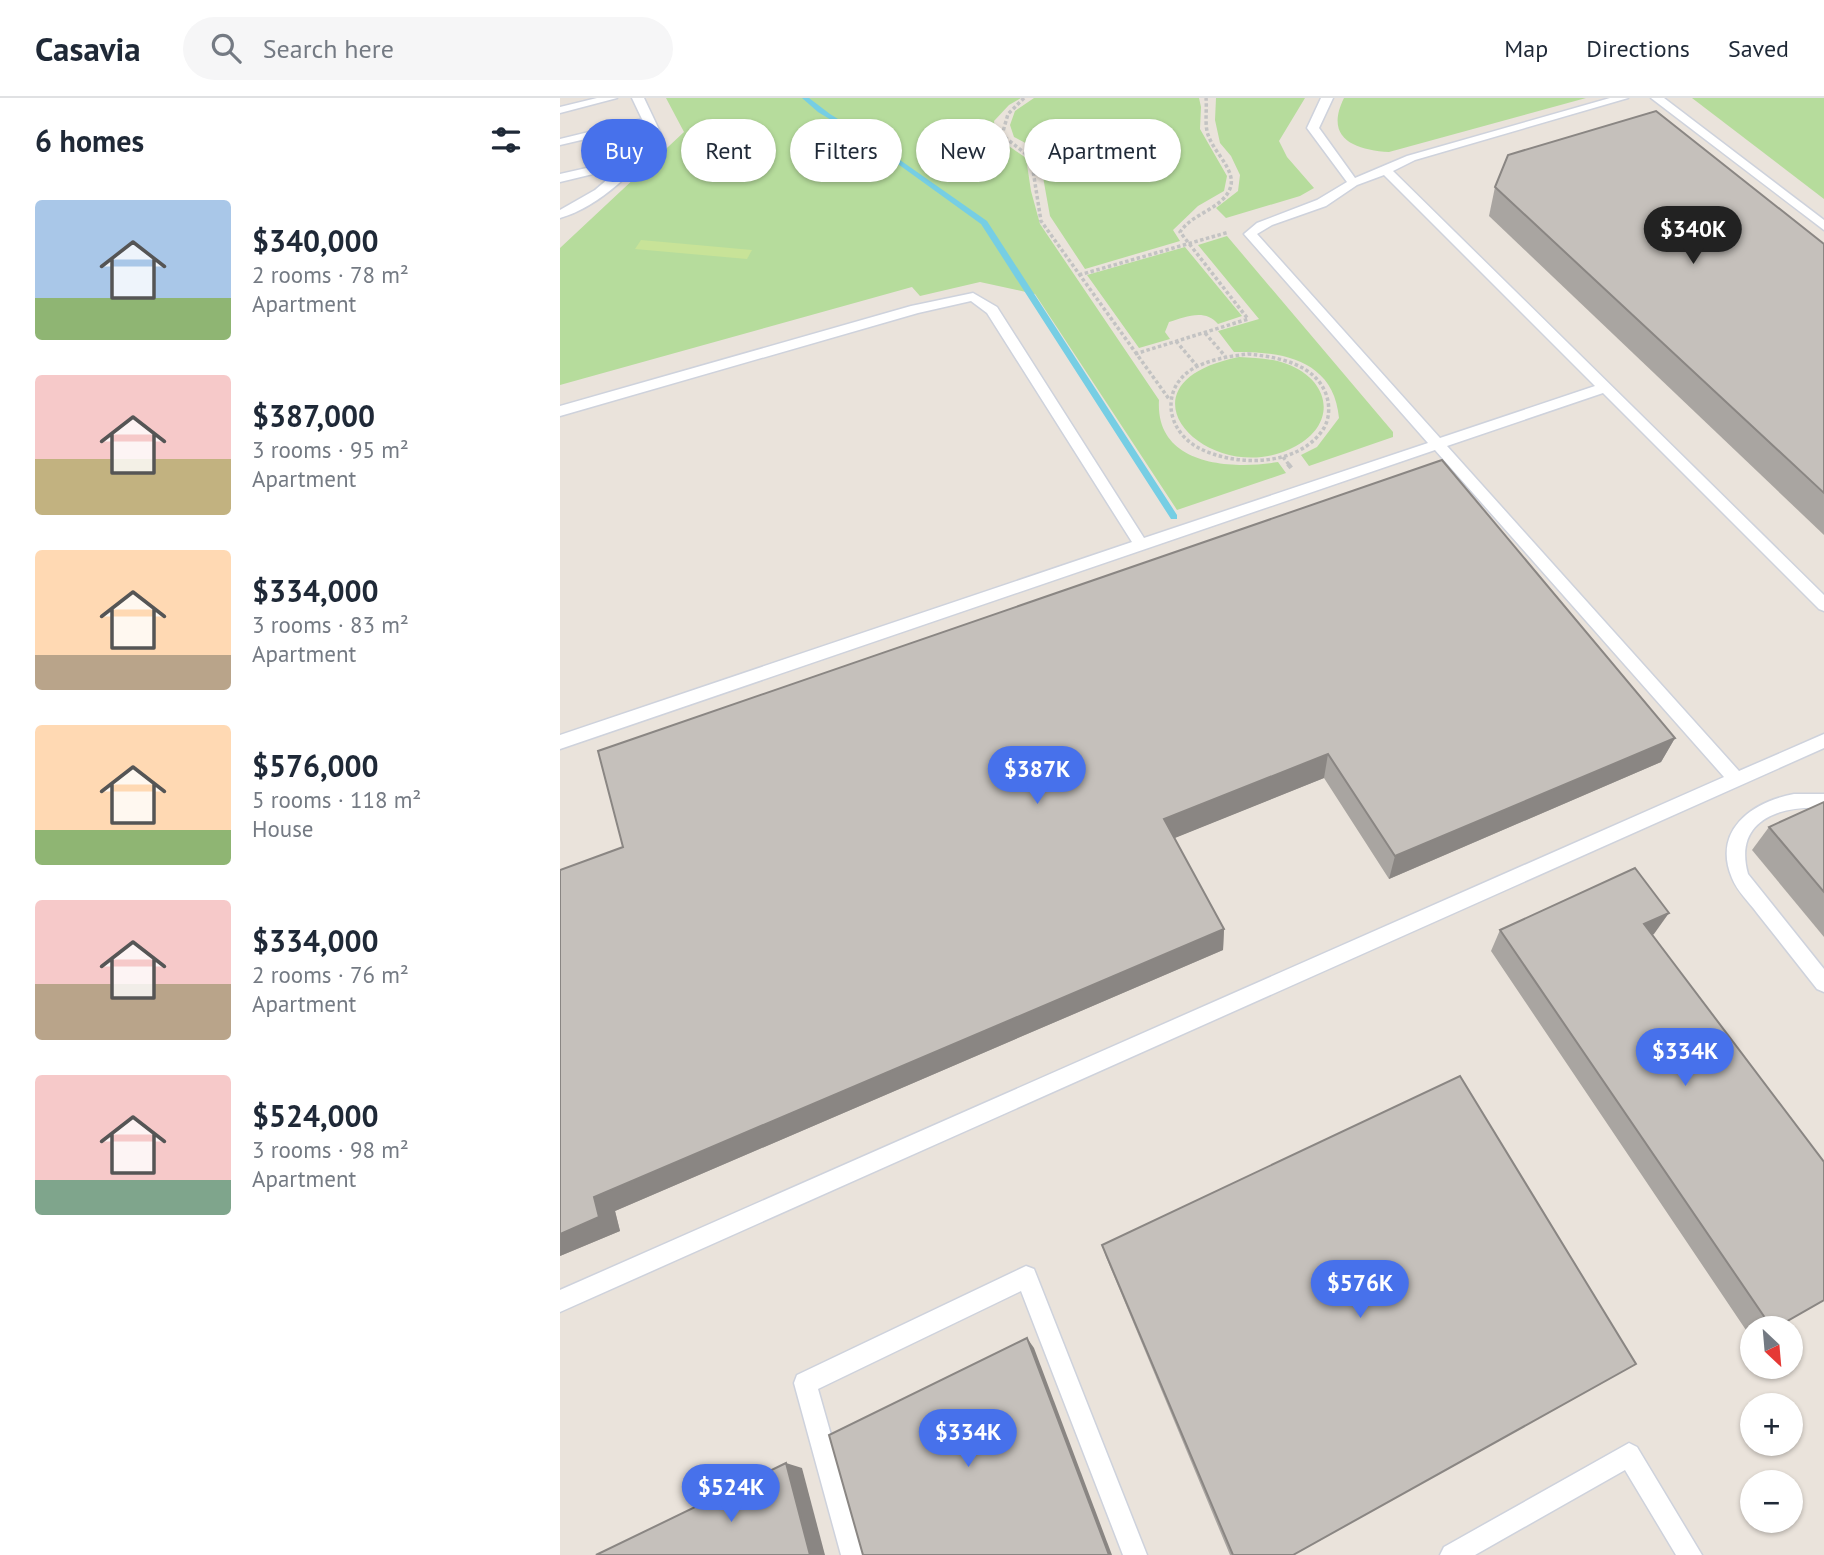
<!DOCTYPE html>
<html lang="en">
<head>
<meta charset="utf-8">
<style>
	body { margin:0; font-family:"PT Sans",sans-serif; background:#f6f6f7; color:#1f2937; height:100vh; display:flex; flex-direction:column; font-size:26px; white-space:nowrap }
	* { box-sizing:border-box; margin:0 }
	p { font-size:23px; color:#747a83 }
	.icon { flex:none; width:38px; height:38px; fill:none; stroke:currentColor; stroke-width:2; stroke-linecap:round; stroke-linejoin:round }
	.map { position:relative; flex:1; overflow:hidden }
	.panel { display:flex; flex-direction:column; background:#fff; width:560px }
	.panel>* { flex:none }
	.top-card { position:absolute; left:21px; top:21px; width:665px; height:63px; display:flex; gap:14px }
	.needle { width:46px; rotate:154deg }
	.controls { position:absolute; left:1180px; top:1218px; display:grid; gap:14px }
	.controls a { display:grid; place-items:center; width:63px; height:63px; border-radius:50%; background:#fff; box-shadow:0 2px 5px #0004; font-size:35px }
	.price { position:absolute; translate:-50% -60px; padding:0 16px; border-radius:24px; background:#4771eb; color:#fff; font-size:23px; line-height:46px; filter:drop-shadow(0 2px 4px #0008) }
	.price::after { content:''; position:absolute; left:50%; top:42px; width:21px; height:16px; margin-left:-10px; background:inherit; clip-path:polygon(0 0,100% 0,50% 100%) }
	.price.selected { background:#222; color:#fff }
	ul { padding:0; list-style:none }
	li { display:flex; align-items:center; gap:21px; height:175px; padding:0 35px }
	li span { display:grid; place-items:center; flex:none; width:196px; height:140px; border-radius:7px; color:#555 }
	li>.icon { margin-inline-start:auto }
	span .icon { width:84px; height:84px; fill:#fffc; stroke-width:1 }
	li b { font-size:30px }
	h2 { display:flex; justify-content:space-between; align-items:center; height:84px; padding:0 35px; font-size:30px }
	.pill { padding:0 24px; border-radius:32px; background:#fff; box-shadow:0 2px 5px #0004; font-size:24px; line-height:63px }
	.pill.selected { background:#4771eb; color:#fff }
	header { display:flex; align-items:center; gap:42px; box-sizing:border-box; height:98px; padding:0 35px; background:#fff; border-bottom:2px solid #e0e1e3 }
	header strong { font-size:33px }
	nav { display:flex; gap:38px; margin-inline-start:auto; font-size:24px }
	.search { width:490px; height:63px; background:#f6f6f7; display:flex; align-items:center; gap:18px; box-sizing:border-box; padding:0 24px; border-radius:38px; color:#747a83; font-size:26px }
	main { display:flex; flex:1; min-height:0 }
	.map>svg:first-child { display:block }
	.green { fill:#b6dc9c }
	.pitch { fill:#c8e398 }
	.lines { fill:none; stroke-linecap:round; stroke-linejoin:round }
	.stream { fill:#76cee4; fill-rule:evenodd }
	.service-casing { stroke:#ced2dc; stroke-width:3 }
	.path-far1 { stroke:#c3c3c3; stroke-width:3.5; stroke-dasharray:3.5 2.5; stroke-linecap:butt }
	.path { stroke:#c3c3c3; stroke-width:4.5; stroke-dasharray:5 3.5; stroke-linecap:butt }
	.service { fill:#fff; fill-rule:evenodd }
	.wall { fill:#a9a5a1 }
	.shaded-wall { fill:#8a8683 }
	.building { fill:#c5c0bb; stroke:#8a8683; stroke-width:2 }
</style>
</head>
<body>
<header>
<strong>Casavia</strong>
<div class="search"><svg class="icon" aria-label="search" viewBox="0 0 24 24"><circle cx="10" cy="10" r="6"/><path d="M15 15l6 6"/></svg>Search here</div>
<nav><a>Map</a><a>Directions</a><a>Saved</a></nav>
</header>
<main>
<section class="panel">
<h2>6 homes<svg class="icon" aria-label="filters" viewBox="0 0 24 24"><path d="M4 7h16M4 17h16"/><circle cx="9" cy="7" r="2"/><circle cx="15" cy="17" r="2"/></svg></h2>
<ul>
<li><span style="background:linear-gradient(#a9c7e8 70%,#8fb573 0)"><svg class="icon" aria-label="home" viewBox="0 0 24 24"><path d="M3 11l9-7 9 7M6 9v11h12V9"/></svg></span><div><b>$340,000</b><p>2 rooms · 78 m²</p><p>Apartment</p></div></li>
<li><span style="background:linear-gradient(#f6c9c9 60%,#c2b280 0)"><svg class="icon" aria-label="home" viewBox="0 0 24 24"><path d="M3 11l9-7 9 7M6 9v11h12V9"/></svg></span><div><b>$387,000</b><p>3 rooms · 95 m²</p><p>Apartment</p></div></li>
<li><span style="background:linear-gradient(#ffd9b3 75%,#b9a48a 0)"><svg class="icon" aria-label="home" viewBox="0 0 24 24"><path d="M3 11l9-7 9 7M6 9v11h12V9"/></svg></span><div><b>$334,000</b><p>3 rooms · 83 m²</p><p>Apartment</p></div></li>
<li><span style="background:linear-gradient(#ffd9b3 75%,#8fb573 0)"><svg class="icon" aria-label="home" viewBox="0 0 24 24"><path d="M3 11l9-7 9 7M6 9v11h12V9"/></svg></span><div><b>$576,000</b><p>5 rooms · 118 m²</p><p>House</p></div></li>
<li><span style="background:linear-gradient(#f6c9c9 60%,#b9a48a 0)"><svg class="icon" aria-label="home" viewBox="0 0 24 24"><path d="M3 11l9-7 9 7M6 9v11h12V9"/></svg></span><div><b>$334,000</b><p>2 rooms · 76 m²</p><p>Apartment</p></div></li>
<li><span style="background:linear-gradient(#f6c9c9 75%,#7fa58c 0)"><svg class="icon" aria-label="home" viewBox="0 0 24 24"><path d="M3 11l9-7 9 7M6 9v11h12V9"/></svg></span><div><b>$524,000</b><p>3 rooms · 98 m²</p><p>Apartment</p></div></li>
</ul>
</section>
<div class="map">
<svg width="1264" height="1457" viewBox="0 0 1264 1457">
	<rect width="100%" height="100%" fill="#eae3db"/>
	<!-- green -->
	<g class="green">
		<path d="M106,0H461L449,7L434,23L436,39L466,60L471,93L480,126L599,302C595,367 670,372 718,364L726,375L617,412L475,196L420,184L360,198L352,189L0,287V150L124,34Z"/>
		<polygon points="474,0 639,0 641,9 640,31 667,78 664,93 638,108 613,132 620,143 525,171 490,118 483,79 485,62 471,48 454,39 450,27 455,13"/>
		<polygon points="656,0 745,0 719,43 727,59 754,90 740,98 666,120 656,110 678,93 680,77 671,58 660,45 655,22"/>
		<path d="M784,0H1026L829,54C794,52 764,40 784,0Z"/>
		<polygon points="1132,0 1264,0 1264,101"/>
		<path d="M667,138L833,334V339L749,368L741,357L757,349L779,320C774,262 722,253 674,254L658,233L699,221L638,147Z"/>
		<path d="M625,149L682,218L658,226C645,210 625,219 609,224L605,234L610,241L579,250L527,177Z"/>
		<path d="M679,259C695,260 711,260 727,266C770,282 778,325 736,348C652,395 544,286 679,259Z"/>
	</g>
	<!-- pitch -->
	<polygon class="pitch" points="81,142 192,152 187,161 75,151"/>
	<g class="lines">
		<!-- stream -->
		<polygon class="stream" points="242,0 249,0 270,16 310,41 427,123 617,417 617,421 611,421 421,126 306,43 258,14"/>
		<defs>
			<g id="service">
				<polygon points="37,0 57,0 0,15 0,9"/>
				<path d="M72,0H84L102,38C77,71 41,108 0,120V112L35,92L62,69L0,84V76L71,60L90,38L85,27L0,47V41L82,21Z"/>
				<path d="M761,0H773L759,30L795,80L847,58L1050,0H1068L855,62L833,73L1264,497V513L1259,511L1043,295L887,348L1179,673L1264,636V650L0,1214V1192L1164,679L875,352L0,651V637L572,444L427,215L411,203L358,215L0,318V308L351,208L413,195L437,209L584,440L868,345L684,136L697,125L757,102L787,84L747,30ZM824,77L1035,288L880,340L697,136L712,127L766,108L797,87Z"/>
				<polygon points="1091,0 1104,0 1264,122 1264,132"/>
				<path d="M1234,696H1264V710C1220,707 1173,722 1188,776L1264,871V894L1257,891C1237,866 1217,840 1197,815C1189,804 1177,793 1172,780C1152,732 1192,704 1234,696Z"/>
				<polygon points="466,1168 474,1171 587,1457 563,1457 461,1193 258,1291 305,1457 281,1457 234,1285 237,1277"/>
				<polygon points="1069,1345 1077,1349 1142,1457 1116,1457 1065,1372 915,1457 880,1457 884,1449"/>
			</g>
		</defs>
		<!-- service casing -->
		<use href="#service" class="service-casing"/>
		<!-- path-far1 -->
		<g class="path-far1">
			<polyline points="464,0 448,16 442,37 471,60 481,123 609,301"/>
			<polyline points="519,177 669,134"/>
			<polyline points="645,235 665,258"/>
			<polyline points="616,243 637,268"/>
			<path d="M575,256L688,221L620,134C631,118 650,114 663,101C687,77 652,57 647,33C645,23 647,11 646,0"/>
			<path d="M688,256C718,259 757,266 767,299C770,310 769,321 764,330C739,370 673,369 637,349C604,330 601,287 636,269C652,261 671,258 688,256Z"/>
			<polyline points="723,359 730,368"/>
		</g>
		<!-- path -->
		<polyline class="path" points="728,366 733,372"/>
		<!-- service -->
		<use href="#service" class="service"/>
	</g>
	<!-- wall -->
	<g class="wall">
		<polygon points="935,89 1264,146 1264,437 929,118"/>
		<polygon points="1115,640 1101,664 829,781 764,680 614,740 664,831 663,852 55,1113 60,1133 0,1158 63,749 38,653"/>
		<polygon points="1264,704 1264,839 1192,752 1209,729"/>
		<polygon points="940,832 1094,836 1092,837 1215,1230 1192,1230 1192,1241 931,853"/>
		<polygon points="542,1147 733,1457 670,1457 546,1159"/>
	</g>
	<!-- shaded-wall -->
	<g class="shaded-wall">
		<polygon points="1115,640 1101,664 829,781 835,758"/>
		<polygon points="768,656 764,680 605,744 604,721"/>
		<polygon points="1109,815 1094,836 1070,847 1084,826"/>
		<polygon points="664,831 663,852 55,1113 60,1133 0,1158 0,1136 34,1099"/>
		<polygon points="467,1240 474,1250 552,1457 549,1457"/>
		<polygon points="226,1365 242,1370 265,1457 250,1457"/>
	</g>
	<!-- building -->
	<g class="building">
		<polygon points="1096,13 1264,146 1264,395 935,89 948,57"/>
		<polygon points="882,362 1115,640 835,758 768,656 604,721 664,831 34,1099 39,1119 0,1136 0,772 63,749 38,653"/>
		<polygon points="1264,704 1264,794 1209,729"/>
		<polygon points="1075,770 1109,815 1084,826 1264,1064 1264,1202 1215,1230 1212,1230 940,832"/>
		<polygon points="900,978 1076,1266 733,1457 673,1457 542,1147"/>
		<polygon points="467,1240 549,1457 303,1457 269,1337"/>
		<polygon points="226,1365 250,1457 36,1457"/>
	</g>
</svg>
<div class="controls">
<a><svg class="needle" viewBox="-14 -14 28 28"><path d="M0-13l5 13h-10z" fill="#e53935"/><path d="M0 13l5-13h-10z" fill="#747a83"/></svg></a>
<a>+</a>
<a>−</a>
</div>
<b class="price selected" style="left:1133px;top:168px">$340K</b>
<b class="price" style="left:477px;top:708px">$387K</b>
<b class="price" style="left:1125px;top:990px">$334K</b>
<b class="price" style="left:800px;top:1222px">$576K</b>
<b class="price" style="left:408px;top:1371px">$334K</b>
<b class="price" style="left:171px;top:1426px">$524K</b>
<div class="top-card">
<a class="pill selected">Buy</a>
<a class="pill">Rent</a>
<a class="pill">Filters</a>
<a class="pill">New</a>
<a class="pill">Apartment</a>
</div>
</div>
</main>
</body>
</html>
